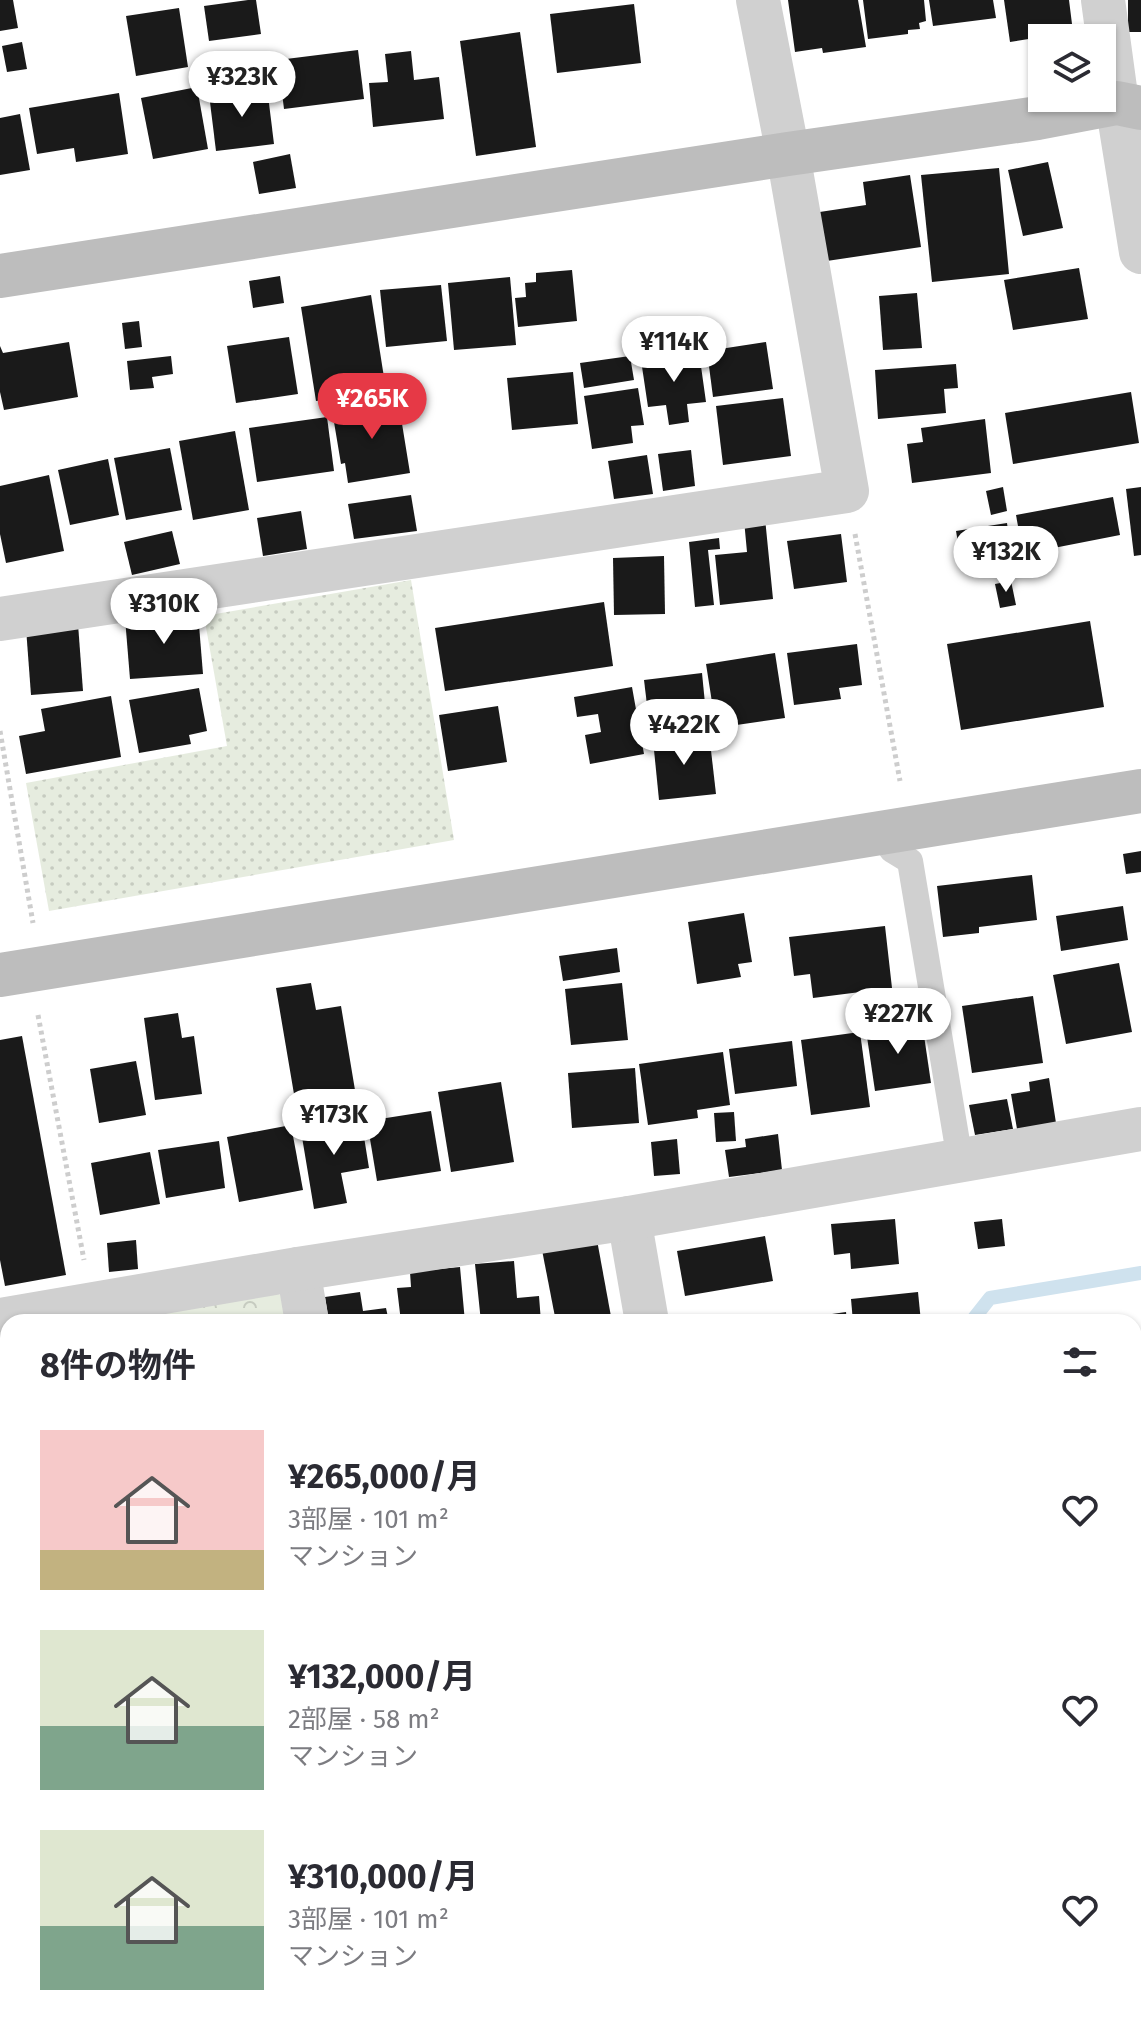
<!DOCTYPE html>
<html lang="ja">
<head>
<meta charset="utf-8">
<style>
	body { margin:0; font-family:"Fira Sans","Noto Sans JP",sans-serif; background:#f7f7f7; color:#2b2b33; height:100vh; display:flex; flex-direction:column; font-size:30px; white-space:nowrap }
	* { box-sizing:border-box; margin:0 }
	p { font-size:26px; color:#7c7c81 }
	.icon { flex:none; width:44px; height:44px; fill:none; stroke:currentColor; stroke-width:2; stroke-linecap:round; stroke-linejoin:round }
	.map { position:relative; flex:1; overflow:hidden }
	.sheet { position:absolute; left:0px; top:1314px; width:1142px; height:714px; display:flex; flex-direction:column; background:#fff; border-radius:24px 24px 0 0; box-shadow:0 2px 6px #0004 }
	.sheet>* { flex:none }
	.tools { position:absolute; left:1028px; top:24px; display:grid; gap:16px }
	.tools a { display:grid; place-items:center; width:88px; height:88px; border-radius:0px; background:#fff; box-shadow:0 2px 6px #0004; font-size:40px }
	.price { position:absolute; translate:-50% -68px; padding:0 18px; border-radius:28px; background:#fff; color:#222; font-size:26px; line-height:52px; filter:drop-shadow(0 2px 4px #0008) }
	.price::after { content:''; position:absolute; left:50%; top:48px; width:24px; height:18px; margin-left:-12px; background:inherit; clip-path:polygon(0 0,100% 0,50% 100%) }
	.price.selected { background:#e63946; color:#fff }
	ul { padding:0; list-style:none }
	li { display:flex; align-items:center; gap:24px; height:200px; padding:0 40px }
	li span { display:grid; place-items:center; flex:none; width:224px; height:160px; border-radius:0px; color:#555 }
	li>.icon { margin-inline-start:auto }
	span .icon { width:96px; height:96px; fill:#fffc; stroke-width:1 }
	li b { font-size:34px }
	h2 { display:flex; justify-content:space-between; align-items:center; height:96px; padding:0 40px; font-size:34px }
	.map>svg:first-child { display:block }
	.grass { fill:url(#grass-dots) }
	.forest { fill:url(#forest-crowns) }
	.water { fill:url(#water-waves) }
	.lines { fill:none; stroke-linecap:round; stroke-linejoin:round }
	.stream { stroke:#cfe2ee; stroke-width:14 }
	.building { fill:#1a1a1a }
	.path { stroke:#cdcdcd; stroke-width:5; stroke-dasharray:4 4; stroke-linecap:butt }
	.lane { stroke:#d0d0d0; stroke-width:26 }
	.street { stroke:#d0d0d0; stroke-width:44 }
	.secondary { stroke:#bdbdbd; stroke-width:44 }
</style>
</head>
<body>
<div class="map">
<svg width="1141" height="2027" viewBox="0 0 1141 2027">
	<defs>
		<pattern id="grass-dots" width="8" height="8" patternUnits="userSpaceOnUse" patternTransform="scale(2)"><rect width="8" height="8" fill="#e6ecdf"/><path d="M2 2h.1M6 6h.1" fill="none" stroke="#c6cbc0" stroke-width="1.8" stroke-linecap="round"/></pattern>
		<pattern id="forest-crowns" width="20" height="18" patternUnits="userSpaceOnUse" patternTransform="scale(2)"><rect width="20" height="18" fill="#e6ecdf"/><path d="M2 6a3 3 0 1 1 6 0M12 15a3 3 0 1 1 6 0" fill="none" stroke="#c6cbc0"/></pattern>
		<pattern id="water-waves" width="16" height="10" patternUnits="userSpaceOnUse" patternTransform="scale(2)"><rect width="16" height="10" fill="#cfe2ee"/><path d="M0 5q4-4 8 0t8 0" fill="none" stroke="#b2c2cd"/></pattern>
	</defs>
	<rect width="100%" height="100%" fill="#fff"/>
	<!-- grass -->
	<g class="grass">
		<polygon points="411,580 454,840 49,911 26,783 227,746 204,616"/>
		<polygon points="4,1451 8,1473 8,1982 0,1990 0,1452"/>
	</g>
	<!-- forest -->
	<polygon class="forest" points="269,1291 281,1295 292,1322 82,1322"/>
	<!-- water -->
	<g class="water">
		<polygon points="1134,1552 1141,1552 1141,1772 1134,1774"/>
		<polygon points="204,2020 440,2020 432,2027 198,2027"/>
	</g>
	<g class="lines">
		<!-- stream -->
		<polyline class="stream" points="971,1322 990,1298 1141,1273"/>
	</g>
	<!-- building -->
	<g class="building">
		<polygon points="0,0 13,0 18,28 0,31"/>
		<polygon points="248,0 256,0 261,34 209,41 204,6"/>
		<polygon points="788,0 858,0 866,47 823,53 822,48 795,52"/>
		<polygon points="863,0 924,0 926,21 919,23 920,29 908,30 908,34 868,39"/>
		<polygon points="929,0 993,0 996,18 933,26"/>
		<polygon points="1004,0 1069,0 1073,32 1010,42"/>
		<rect x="1128" y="0" width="13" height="32"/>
		<polygon points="634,4 641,63 557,73 550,14"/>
		<polygon points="179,8 188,67 136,76 126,16"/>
		<polygon points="520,32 536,147 476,156 460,41"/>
		<polygon points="22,42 27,69 7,72 2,46"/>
		<polygon points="358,50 364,99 284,109 278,60"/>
		<polygon points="411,51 414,80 439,77 444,119 373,127 369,83 388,82 385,54"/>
		<polygon points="197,87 208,149 153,159 141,98"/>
		<polygon points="267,87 274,144 216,151 209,94"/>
		<polygon points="119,93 128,154 76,162 74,148 37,154 29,108"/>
		<polygon points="20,114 30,170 0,175 0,118"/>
		<polygon points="290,154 296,188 259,194 253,162"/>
		<polygon points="1048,162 1063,228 1023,236 1008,170"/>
		<polygon points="999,168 1009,274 932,282 921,175"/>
		<polygon points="910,175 921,247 820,262 813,213 866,205 863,182"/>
		<polygon points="1079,268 1088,319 1013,330 1004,280"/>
		<polygon points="572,270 577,321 518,327 515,298 526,297 525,283 536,282 536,273"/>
		<polygon points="280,276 284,303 253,308 249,281"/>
		<polygon points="510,277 516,345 454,350 448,283"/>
		<polygon points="441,285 447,341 386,347 380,290"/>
		<polygon points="917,293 922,348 883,350 879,296"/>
		<polygon points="371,295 386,390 316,401 301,307"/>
		<polygon points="139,321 142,347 125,349 122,323"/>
		<polygon points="289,337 298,394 236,403 227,346"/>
		<polygon points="69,342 78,397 4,410 0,392 0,346 3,353"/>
		<polygon points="766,342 773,389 713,397 707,351"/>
		<polygon points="699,352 706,402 687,404 689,422 669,425 666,405 648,407 641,360"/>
		<polygon points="171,356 173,374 152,377 154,388 130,390 127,361"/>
		<polygon points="630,356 634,380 584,388 580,363"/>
		<polygon points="956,364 958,388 944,389 946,413 878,419 875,370"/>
		<polygon points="573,372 578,424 512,430 507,378"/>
		<polygon points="638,388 644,425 631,426 633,443 592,449 584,396"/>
		<polygon points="1131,392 1139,443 1013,464 1005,413"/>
		<polygon points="783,398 791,456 723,465 716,406"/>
		<polygon points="398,399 410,473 348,483 345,463 341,464 332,410"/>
		<polygon points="327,417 334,471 257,482 249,428"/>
		<polygon points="985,419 991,473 912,483 907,444 923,442 921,428"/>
		<polygon points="235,431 249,510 193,520 179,441"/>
		<polygon points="170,448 182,510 126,520 114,458"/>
		<polygon points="691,450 695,486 663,491 658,454"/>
		<polygon points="647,455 653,494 614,499 608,461"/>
		<polygon points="108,459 119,515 70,525 58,470"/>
		<polygon points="49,475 64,551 6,563 0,534 0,486"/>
		<polygon points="1003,487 1007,511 991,515 986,491"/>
		<polygon points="1141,487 1141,555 1134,556 1126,489"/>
		<polygon points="411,495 417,531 354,539 348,504"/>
		<polygon points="1113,497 1120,535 1023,554 1016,515"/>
		<polygon points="301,511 307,549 263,556 257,518"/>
		<polygon points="765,518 773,599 720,605 715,555 747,552 744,520"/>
		<polygon points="1007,523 1011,552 961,560 956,531"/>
		<polygon points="172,531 180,564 132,575 124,542"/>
		<polygon points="841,534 847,582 794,589 787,541"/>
		<polygon points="719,538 720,549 708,550 714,605 695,607 689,542"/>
		<polygon points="664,556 665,614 614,615 613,558"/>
		<polygon points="1011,581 1016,605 1000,608 995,584"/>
		<polygon points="604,602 613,666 445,691 435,628"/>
		<polygon points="198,613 203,674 130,679 125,618"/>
		<polygon points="1090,621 1104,707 961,730 947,644"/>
		<polygon points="78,624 83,691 31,695 26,628"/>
		<polygon points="857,644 862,685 839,688 841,699 794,705 787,653"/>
		<polygon points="775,653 785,718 716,728 706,664"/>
		<polygon points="702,673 707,724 650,730 644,680"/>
		<polygon points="632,687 644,754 590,764 585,735 601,732 598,714 577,717 574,697"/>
		<polygon points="199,688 207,731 189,735 191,744 139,753 129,700"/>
		<polygon points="111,696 121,757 26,774 19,736 45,731 41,709"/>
		<polygon points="498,706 507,762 448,771 439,715"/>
		<polygon points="709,733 716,794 659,800 653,740"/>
		<polygon points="1141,851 1141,872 1126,874 1123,854"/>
		<polygon points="1032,875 1037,920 979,927 979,933 943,937 937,886"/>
		<polygon points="1123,906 1128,940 1061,951 1056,916"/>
		<polygon points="744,913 752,962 738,964 741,977 697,984 688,922"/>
		<polygon points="885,926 892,988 813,998 810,974 794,976 789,937"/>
		<polygon points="617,948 620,972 563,981 559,956"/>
		<polygon points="1119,963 1132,1032 1066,1044 1053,975"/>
		<polygon points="311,983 316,1010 341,1006 357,1102 315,1109 312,1091 294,1094 276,988"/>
		<polygon points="622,983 628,1040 571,1045 565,989"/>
		<polygon points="1033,996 1043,1063 972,1073 962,1006"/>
		<polygon points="178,1013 182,1038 194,1036 202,1094 155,1100 144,1018"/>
		<polygon points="922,1022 931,1083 875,1091 866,1030"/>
		<polygon points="860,1032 870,1107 811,1115 801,1040"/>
		<polygon points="22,1036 66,1275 5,1286 0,1260 0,1040"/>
		<polygon points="792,1041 797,1086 735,1094 729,1049"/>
		<polygon points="723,1052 730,1105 697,1110 698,1118 648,1125 639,1064"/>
		<polygon points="136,1061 146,1115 99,1123 90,1069"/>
		<polygon points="635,1068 639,1123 572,1128 568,1073"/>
		<polygon points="1049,1078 1056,1123 1017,1129 1011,1094 1030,1091 1029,1082"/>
		<polygon points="501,1082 514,1162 451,1172 438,1092"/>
		<polygon points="1007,1099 1013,1129 975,1135 969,1105"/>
		<polygon points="431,1111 441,1171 377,1181 367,1121"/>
		<polygon points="360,1112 369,1168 341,1173 347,1203 314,1209 302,1137 313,1136 310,1121"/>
		<polygon points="734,1112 736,1141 716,1142 714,1113"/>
		<polygon points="291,1125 303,1190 239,1202 227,1137"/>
		<polygon points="778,1134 782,1170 729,1177 725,1150 746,1147 745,1139"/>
		<polygon points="677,1139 680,1174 654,1176 651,1142"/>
		<polygon points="219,1141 225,1188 166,1198 158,1150"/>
		<polygon points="150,1152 160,1204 100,1215 91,1163"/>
		<polygon points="895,1219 899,1264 851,1269 850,1253 834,1255 831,1224"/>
		<polygon points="1002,1219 1005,1246 978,1249 974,1222"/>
		<polygon points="765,1236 773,1281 685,1296 677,1251"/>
		<polygon points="136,1240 138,1269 109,1272 107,1243"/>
		<polygon points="597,1240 612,1322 556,1322 542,1250"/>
		<polygon points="514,1261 517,1298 539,1296 541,1322 481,1322 475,1264"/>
		<polygon points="460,1267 465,1322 401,1322 397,1288 411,1287 410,1272"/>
		<polygon points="360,1292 363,1311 386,1308 389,1322 329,1322 325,1297"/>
		<polygon points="918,1292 921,1322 853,1322 851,1299"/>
		<polygon points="846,1312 847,1322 819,1322 818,1316"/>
	</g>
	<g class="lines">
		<!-- path -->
		<g class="path">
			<polyline points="855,534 900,781"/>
			<polyline points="0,731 33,923"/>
			<polyline points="38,1015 84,1260"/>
			<polyline points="1134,1417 1141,1416"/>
			<polyline points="75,2027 83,2020"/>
		</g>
		<!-- lane -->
		<polyline class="lane" points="882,833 892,850 910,861 960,1160"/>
		<!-- street -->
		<g class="street">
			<polyline points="1103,0 1117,103 1141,252"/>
			<polyline points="0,619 847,491 788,154 758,0"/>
			<polyline points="629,1218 647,1322"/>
			<polyline points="298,1269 307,1322"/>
			<polyline points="0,1320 298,1269 629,1218 1141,1129"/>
			<polyline points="0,1344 8,1389"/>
			<polyline points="1134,1990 1141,1989"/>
			<polyline points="0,2023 8,2015"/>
			<polyline points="1012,2027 1034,2020"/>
		</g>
		<!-- secondary -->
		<g class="secondary">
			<polyline points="0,276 788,154 1038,118 1117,103 1141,108"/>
			<polyline points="0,975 1141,791"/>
		</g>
	</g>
</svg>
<div class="tools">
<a><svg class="icon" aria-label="layers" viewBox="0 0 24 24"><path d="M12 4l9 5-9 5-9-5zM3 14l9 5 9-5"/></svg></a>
</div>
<b class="price" style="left:242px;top:119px">¥323K</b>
<b class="price" style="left:674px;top:384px">¥114K</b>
<b class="price selected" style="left:372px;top:441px">¥265K</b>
<b class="price" style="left:1006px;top:594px">¥132K</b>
<b class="price" style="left:164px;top:646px">¥310K</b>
<b class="price" style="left:684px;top:767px">¥422K</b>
<b class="price" style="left:898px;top:1056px">¥227K</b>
<b class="price" style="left:334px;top:1157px">¥173K</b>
<section class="sheet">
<h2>8件の物件<svg class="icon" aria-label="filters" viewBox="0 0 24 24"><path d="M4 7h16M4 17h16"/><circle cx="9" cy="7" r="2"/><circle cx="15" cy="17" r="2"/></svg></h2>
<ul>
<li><span style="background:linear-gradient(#f6c9c9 75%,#c2b280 0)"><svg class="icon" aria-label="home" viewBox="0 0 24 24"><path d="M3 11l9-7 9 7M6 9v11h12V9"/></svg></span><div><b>¥265,000/月</b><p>3部屋 · 101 m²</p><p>マンション</p></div><svg class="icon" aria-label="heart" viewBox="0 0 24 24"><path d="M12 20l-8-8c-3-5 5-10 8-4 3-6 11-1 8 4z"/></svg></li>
<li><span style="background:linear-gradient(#dfe7d0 60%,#7fa58c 0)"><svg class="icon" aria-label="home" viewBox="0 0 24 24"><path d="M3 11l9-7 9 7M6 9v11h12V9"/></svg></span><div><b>¥132,000/月</b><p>2部屋 · 58 m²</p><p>マンション</p></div><svg class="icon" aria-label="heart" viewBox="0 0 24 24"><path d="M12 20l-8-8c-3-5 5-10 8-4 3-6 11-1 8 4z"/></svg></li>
<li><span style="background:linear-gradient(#dfe7d0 60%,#7fa58c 0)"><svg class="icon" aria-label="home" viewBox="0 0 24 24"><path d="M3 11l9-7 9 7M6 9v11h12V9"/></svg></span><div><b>¥310,000/月</b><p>3部屋 · 101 m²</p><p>マンション</p></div><svg class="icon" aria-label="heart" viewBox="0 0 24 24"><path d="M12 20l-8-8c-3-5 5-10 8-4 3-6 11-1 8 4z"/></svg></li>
</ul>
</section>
</div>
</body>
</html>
